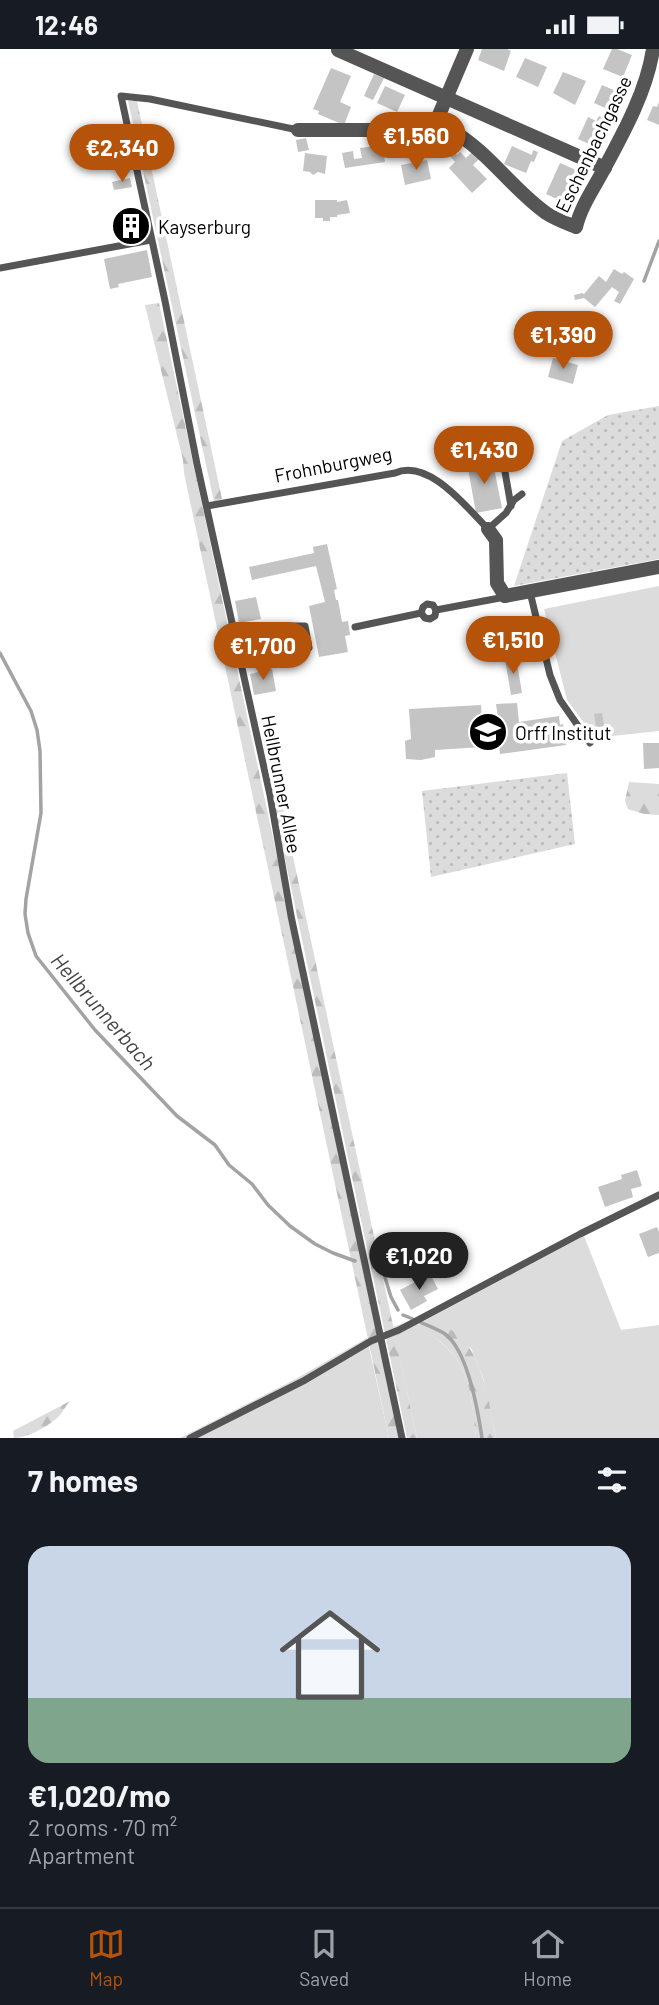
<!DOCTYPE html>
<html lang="en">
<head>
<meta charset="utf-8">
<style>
	body { margin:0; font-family:Barlow,sans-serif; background:#242831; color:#f1f3f6; height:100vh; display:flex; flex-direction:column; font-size:26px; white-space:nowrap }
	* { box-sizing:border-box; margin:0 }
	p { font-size:23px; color:#9ea1a6 }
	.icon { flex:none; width:38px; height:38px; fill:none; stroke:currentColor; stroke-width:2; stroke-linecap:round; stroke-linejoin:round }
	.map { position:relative; height:1389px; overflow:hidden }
	.sheet { display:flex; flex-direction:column; background:#171b24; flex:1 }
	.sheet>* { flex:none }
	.price { position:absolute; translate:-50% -60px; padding:0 16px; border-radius:24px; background:#b45309; color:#fff; font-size:23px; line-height:46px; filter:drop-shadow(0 2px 4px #0008) }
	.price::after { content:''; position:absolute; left:50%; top:42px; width:21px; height:16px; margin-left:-10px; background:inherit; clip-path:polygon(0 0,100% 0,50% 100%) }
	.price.current { background:#222; color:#fff }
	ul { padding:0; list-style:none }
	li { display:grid; align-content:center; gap:14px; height:371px; padding:0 28px }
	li+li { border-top:2px solid #363941 }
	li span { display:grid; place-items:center; height:217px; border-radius:21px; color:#555 }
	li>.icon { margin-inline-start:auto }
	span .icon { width:126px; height:126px; fill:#fffc; stroke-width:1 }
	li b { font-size:30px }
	h2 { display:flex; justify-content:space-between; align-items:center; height:84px; padding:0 28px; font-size:30px }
	.status { display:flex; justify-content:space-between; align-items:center; height:49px; padding:0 35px; background:#171b24; direction:ltr }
	.status svg { height:19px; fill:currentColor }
	.tabs { display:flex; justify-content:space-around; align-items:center; height:98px; border-top:2px solid #363941; background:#171b24; font-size:19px; color:#9ea1a6 }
	.tabs a { display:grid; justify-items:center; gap:4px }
	.tabs .current { color:#b45309 }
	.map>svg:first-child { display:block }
	.grass { fill:#dcdcdc }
	.forest { fill:url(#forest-firs) }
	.park { fill:url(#park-dots) }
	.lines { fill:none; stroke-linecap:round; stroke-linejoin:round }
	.stream { stroke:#a3a3a3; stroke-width:3.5 }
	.building { fill:#c4c4c4 }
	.lane { stroke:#555; stroke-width:7 }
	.street { stroke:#555; stroke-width:14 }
	.labels { text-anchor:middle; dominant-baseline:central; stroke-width:7; stroke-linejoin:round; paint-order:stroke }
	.street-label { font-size:19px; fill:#000; stroke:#fff }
	.poi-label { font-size:19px; fill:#000; stroke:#fff; text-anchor:start }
	.water-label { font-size:21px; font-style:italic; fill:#444; stroke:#fff }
</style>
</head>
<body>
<div class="status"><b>12:46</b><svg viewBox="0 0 49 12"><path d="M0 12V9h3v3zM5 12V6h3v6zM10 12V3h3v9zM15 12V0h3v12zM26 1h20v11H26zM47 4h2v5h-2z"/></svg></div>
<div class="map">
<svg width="659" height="1389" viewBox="0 0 659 1389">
	<defs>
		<pattern id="forest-firs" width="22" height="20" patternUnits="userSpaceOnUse" patternTransform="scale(1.75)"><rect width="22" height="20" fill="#dcdcdc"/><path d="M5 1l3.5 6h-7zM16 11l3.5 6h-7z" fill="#bbb"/></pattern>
		<pattern id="park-dots" width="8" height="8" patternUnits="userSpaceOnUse" patternTransform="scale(1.75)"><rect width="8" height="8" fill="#dcdcdc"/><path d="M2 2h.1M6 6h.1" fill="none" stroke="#bbb" stroke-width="1.8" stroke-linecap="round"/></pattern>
	</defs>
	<rect width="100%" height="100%" fill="#fff"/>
	<!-- grass -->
	<g class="grass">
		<polygon points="659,537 659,682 603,688 591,683 567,651 544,560"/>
		<polygon points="584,1187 621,1281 659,1276 659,1389 496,1389 483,1328 471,1299 422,1273"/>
		<path d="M413,1270C424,1282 439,1290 450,1302C471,1323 473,1361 476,1389H417L393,1278Z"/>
		<polygon points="367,1289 389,1389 180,1389 290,1333"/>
	</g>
	<!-- forest -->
	<g class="forest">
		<polygon points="128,52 137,52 222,450 214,453"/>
		<polygon points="159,254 401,1389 389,1389 184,424 183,411 145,256"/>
		<polygon points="629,733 659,735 659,766 644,765 628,760 625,752"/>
		<polygon points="281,751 417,1389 407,1389 273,753"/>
		<path d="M422,1273C481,1273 487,1345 496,1389H476C473,1362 471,1324 451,1303C443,1293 430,1286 420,1278L419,1274Z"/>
		<path d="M70,1352C66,1356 64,1361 60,1366C51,1376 28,1389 14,1389L13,1382Z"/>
	</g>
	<!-- park -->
	<g class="park">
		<polygon points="659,357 659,510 514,537 562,392 608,366"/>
		<polygon points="567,724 575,795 431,828 422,742"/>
	</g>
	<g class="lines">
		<!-- stream -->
		<g class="stream">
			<polyline points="644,232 659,192"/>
			<polyline points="0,604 31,662 37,681 40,702 41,764 26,850 25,865 28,884 36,907 95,981 177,1067 215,1096 229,1116 252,1135 268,1156 290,1177 315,1195 333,1204 355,1212"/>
			<polyline points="374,1217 383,1222 391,1248 398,1261"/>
			<polyline points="403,1266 413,1270"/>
			<path d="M420,1273C428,1277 438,1280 445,1285C468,1302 478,1362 482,1389"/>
		</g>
	</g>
	<!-- building -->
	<g class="building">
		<polygon points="482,0 507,0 511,2 504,22 478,11"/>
		<polygon points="612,0 617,0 632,6 623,28 603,20"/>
		<polygon points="525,9 547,18 538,38 516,28"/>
		<polygon points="331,19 351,27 340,53 351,58 344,76 318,65 319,62 313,60"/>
		<polygon points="563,23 586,32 575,56 553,44"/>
		<polygon points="374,25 384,29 373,51 364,47"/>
		<polygon points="602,36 618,43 610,61 594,54"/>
		<polygon points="385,37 405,46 397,63 377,54"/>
		<polygon points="659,53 659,76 647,71 653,57 657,58"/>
		<polygon points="599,67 612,73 600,100 578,90 588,68 596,72"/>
		<polygon points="306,89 309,101 298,103 296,91"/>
		<polygon points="382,96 385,113 345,119 342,104 353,102 354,110 362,109 360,99"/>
		<polygon points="512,97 532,106 533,101 538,103 534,113 531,112 526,124 504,115"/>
		<polygon points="455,103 457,106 460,103 466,109 472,103 479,110 473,116 487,130 472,144 449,119 455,113 450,107"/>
		<polygon points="305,104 327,107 325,125 318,123 313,126 310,123 303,122"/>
		<polygon points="427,111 431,130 405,136 401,116"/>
		<polygon points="560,114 583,124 568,155 546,145"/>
		<polygon points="130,129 132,138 114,141 112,133"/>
		<polygon points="315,151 337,151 337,153 347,151 350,164 337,166 337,168 330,168 330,172 323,172 323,169 315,169"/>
		<polygon points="141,165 144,184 122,188 119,169"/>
		<polygon points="147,201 152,228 118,235 119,238 110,240 104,210"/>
		<polygon points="614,220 622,225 624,223 634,230 620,255 614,252 619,243 612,238 595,258 584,249 575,251 574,246 582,244 584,245 599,227 606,233"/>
		<polygon points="553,309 578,316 573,335 548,328"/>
		<polygon points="492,409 502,459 476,464 467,414"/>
		<polygon points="327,495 337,540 334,541 336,551 338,551 342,573 348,572 350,586 345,587 348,603 319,608 309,557 325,553 316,517 252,531 249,518 314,504 313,498"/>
		<polygon points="256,548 261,570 239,574 235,552"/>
		<polygon points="516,608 522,644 511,646 505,610"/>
		<polygon points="272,620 276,642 254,646 250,625"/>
		<polygon points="517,654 519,673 559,667 560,676 563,675 566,696 500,705 499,697 435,701 435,708 421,711 406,710 405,692 411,690 409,660 481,656 482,676 499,676 496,655"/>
		<polygon points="602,664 605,682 597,683 594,665"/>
		<polygon points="643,694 659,694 659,719 644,720"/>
		<polygon points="637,1121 642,1137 631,1140 633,1148 605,1158 598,1138 622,1130 621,1126"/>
		<polygon points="657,1178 659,1183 659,1204 648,1208 639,1185"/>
		<polygon points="430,1225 438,1240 424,1247 427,1252 411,1261 400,1241"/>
	</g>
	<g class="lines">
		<!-- lane -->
		<g class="lane">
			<polyline points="298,81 150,50 121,47 165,252 197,415 270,746 291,867 402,1389"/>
			<polyline points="0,219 151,191"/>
			<polyline points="505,423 511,457"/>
			<path d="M207,457L395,424C429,409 467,459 488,480L506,464L514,451L522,445"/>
			<polyline points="530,543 550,626 560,651 590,694"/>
			<polyline points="436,561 505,548"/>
			<polyline points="355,578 421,564 423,558 427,555 433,556 436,561 435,567 430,570 425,569 421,564"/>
			<polyline points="237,600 257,596 268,607 289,608 309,599 305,577 284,577 263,585 257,596"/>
			<polyline points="190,1389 305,1331 371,1292 399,1281 580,1185 659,1146"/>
		</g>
		<!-- street -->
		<g class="street">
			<polyline points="338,1 605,119"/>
			<polyline points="433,80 467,0"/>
			<path d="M298,81H451C488,102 512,140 546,164C555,170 566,174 576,178C581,157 594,139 604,120C624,83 647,41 653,0"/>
			<polyline points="488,480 496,491 497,534 505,547 659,518"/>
		</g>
	</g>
	<!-- icons -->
	<defs>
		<symbol id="building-disc" viewBox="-11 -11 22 22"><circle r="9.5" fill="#000" stroke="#fff"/><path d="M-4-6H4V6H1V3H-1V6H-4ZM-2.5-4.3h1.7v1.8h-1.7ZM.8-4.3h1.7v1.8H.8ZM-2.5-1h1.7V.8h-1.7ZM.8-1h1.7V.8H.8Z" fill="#fff"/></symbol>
		<symbol id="university-disc" viewBox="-11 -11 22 22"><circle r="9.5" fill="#000" stroke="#fff"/><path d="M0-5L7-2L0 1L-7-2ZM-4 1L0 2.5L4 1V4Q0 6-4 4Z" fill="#fff"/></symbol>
	</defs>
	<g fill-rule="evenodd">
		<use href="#building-disc" x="109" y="155" width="44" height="44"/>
		<use href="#university-disc" x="466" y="661" width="44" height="44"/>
	</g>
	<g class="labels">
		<!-- street labels -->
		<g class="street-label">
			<text transform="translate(593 95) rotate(-64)">Eschenbachgasse</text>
			<text transform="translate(333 415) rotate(-11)">Frohnburgweg</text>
			<text transform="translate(282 735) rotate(79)">Hellbrunner Allee</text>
		</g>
		<!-- poi labels -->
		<g class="poi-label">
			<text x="158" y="177">Kayserburg</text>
			<text x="515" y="683">Orff Institut</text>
		</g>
		<!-- water labels -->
		<g class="water-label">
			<text transform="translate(104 962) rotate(49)">Hellbrunnerbach</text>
		</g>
	</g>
</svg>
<b class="price" style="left:416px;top:123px">€1,560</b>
<b class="price" style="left:122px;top:135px">€2,340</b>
<b class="price" style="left:563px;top:322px">€1,390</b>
<b class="price" style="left:484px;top:437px">€1,430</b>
<b class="price" style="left:513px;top:627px">€1,510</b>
<b class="price" style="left:263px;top:633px">€1,700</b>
<b class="price current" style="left:419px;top:1243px">€1,020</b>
</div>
<section class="sheet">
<h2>7 homes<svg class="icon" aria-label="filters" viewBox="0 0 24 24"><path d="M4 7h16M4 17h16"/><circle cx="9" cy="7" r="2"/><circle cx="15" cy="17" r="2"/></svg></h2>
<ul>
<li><span style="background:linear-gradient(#c9d6e8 70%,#7fa58c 0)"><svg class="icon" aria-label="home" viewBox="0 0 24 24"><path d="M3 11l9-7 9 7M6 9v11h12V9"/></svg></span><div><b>€1,020/mo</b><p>2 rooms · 70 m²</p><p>Apartment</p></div></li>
</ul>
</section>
<nav class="tabs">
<a class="current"><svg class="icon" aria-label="map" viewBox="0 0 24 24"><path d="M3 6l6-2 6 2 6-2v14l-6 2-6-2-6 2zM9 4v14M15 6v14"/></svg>Map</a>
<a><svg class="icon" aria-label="saved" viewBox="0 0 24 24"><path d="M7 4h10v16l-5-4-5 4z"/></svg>Saved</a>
<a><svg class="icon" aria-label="home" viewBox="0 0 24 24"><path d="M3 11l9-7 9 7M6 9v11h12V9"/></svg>Home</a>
</nav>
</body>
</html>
